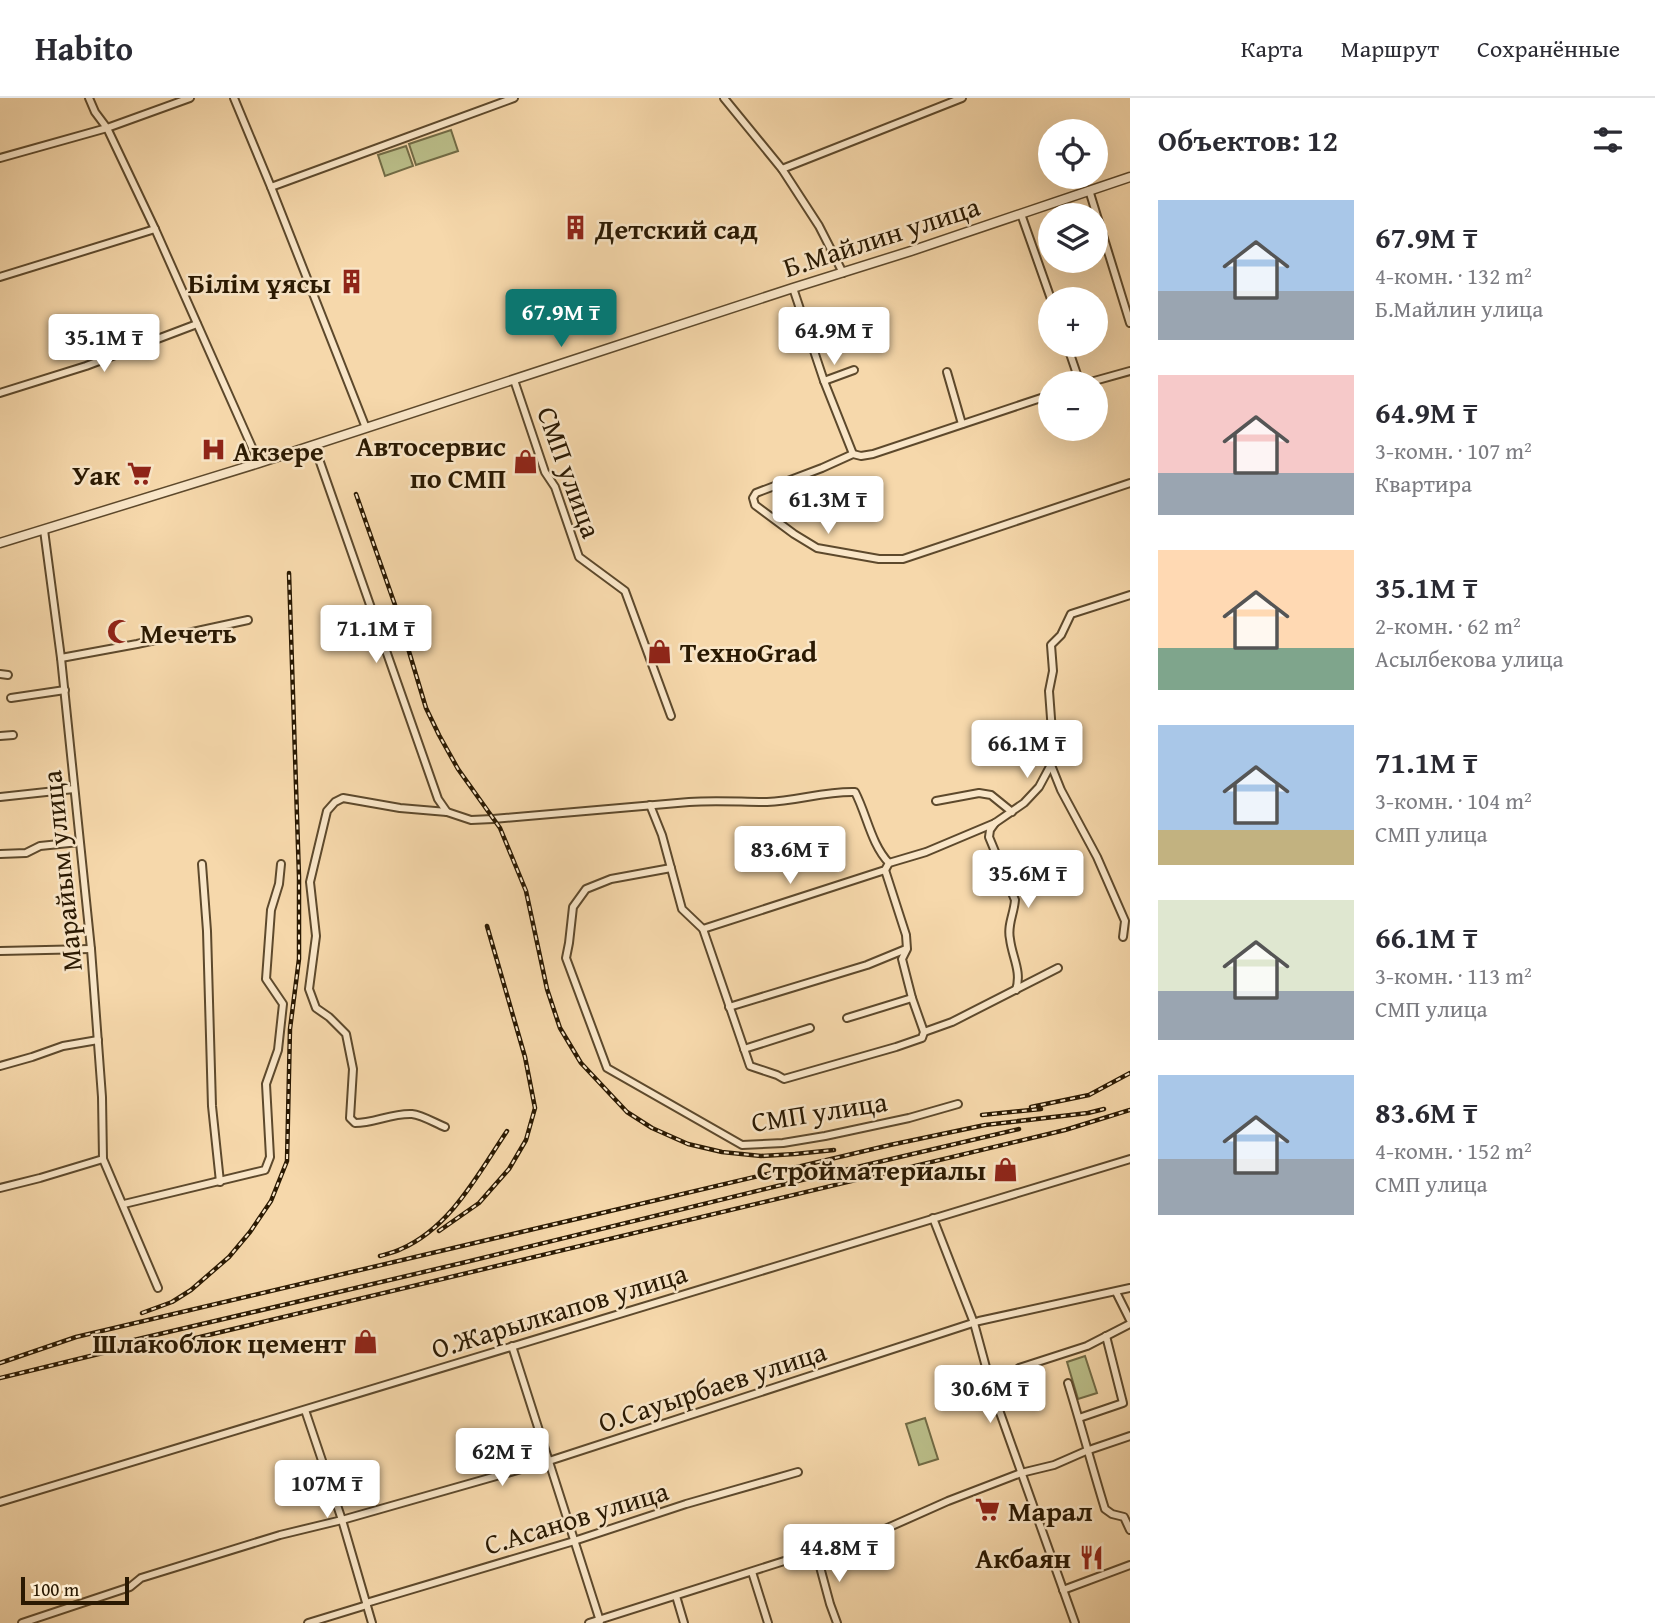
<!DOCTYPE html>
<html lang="ru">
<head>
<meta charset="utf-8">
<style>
	body { margin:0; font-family:"Gentium Book Plus",serif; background:#f7f7f7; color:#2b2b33; height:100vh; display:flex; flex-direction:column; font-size:26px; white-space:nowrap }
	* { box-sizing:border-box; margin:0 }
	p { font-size:23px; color:#7c7c81 }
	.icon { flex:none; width:38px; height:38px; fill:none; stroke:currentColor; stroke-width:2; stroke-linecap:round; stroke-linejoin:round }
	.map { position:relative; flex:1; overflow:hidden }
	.sheet { display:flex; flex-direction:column; background:#fff; width:525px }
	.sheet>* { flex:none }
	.controls { position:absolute; left:1038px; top:21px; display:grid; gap:14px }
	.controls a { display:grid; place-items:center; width:70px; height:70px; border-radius:50%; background:#fff; box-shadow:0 7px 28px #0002; font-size:35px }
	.scale { position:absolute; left:21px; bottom:18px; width:108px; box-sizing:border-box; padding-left:7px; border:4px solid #2a1902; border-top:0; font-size:19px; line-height:24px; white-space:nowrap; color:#2a1902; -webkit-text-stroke:5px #f9e6c8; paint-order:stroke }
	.price { position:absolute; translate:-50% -60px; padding:0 16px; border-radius:7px; background:#fff; color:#222; font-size:23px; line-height:46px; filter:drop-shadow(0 2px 4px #0008) }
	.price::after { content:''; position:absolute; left:50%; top:42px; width:21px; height:16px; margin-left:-10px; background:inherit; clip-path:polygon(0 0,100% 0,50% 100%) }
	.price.active { background:#0f766e; color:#fff }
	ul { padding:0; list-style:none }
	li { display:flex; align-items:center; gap:21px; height:175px; padding:0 28px }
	li span { display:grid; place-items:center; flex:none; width:196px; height:140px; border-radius:0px; color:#555 }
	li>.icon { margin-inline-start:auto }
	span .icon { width:84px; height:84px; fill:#fffc; stroke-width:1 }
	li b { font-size:30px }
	h2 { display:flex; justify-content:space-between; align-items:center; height:84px; padding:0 28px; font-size:30px }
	header { display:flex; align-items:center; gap:42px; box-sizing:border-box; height:98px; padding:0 35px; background:#fff; border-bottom:2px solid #e1e1e2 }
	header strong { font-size:33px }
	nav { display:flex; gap:38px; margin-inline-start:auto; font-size:24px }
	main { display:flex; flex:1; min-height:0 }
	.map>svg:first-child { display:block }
	.green { fill:#bbbf8a; stroke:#726c46; stroke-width:2 }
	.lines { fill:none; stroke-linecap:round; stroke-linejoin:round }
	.minor-casing { stroke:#5d492c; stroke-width:10 }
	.tertiary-casing { stroke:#5d492c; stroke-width:11 }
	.minor { stroke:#f9e6c8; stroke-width:6 }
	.tertiary { stroke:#f9e6c8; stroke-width:8 }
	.rail-casing { stroke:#2a1902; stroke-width:4.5 }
	.rail { stroke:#f9e6c8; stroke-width:2; stroke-dasharray:5; stroke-linecap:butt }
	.labels { text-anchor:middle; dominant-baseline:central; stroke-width:5; stroke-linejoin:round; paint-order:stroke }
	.poi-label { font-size:28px; font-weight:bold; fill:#2a1902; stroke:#f9e6c8; text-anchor:end }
	.street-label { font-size:28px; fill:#2a1902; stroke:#f9e6c8 }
</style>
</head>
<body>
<header>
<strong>Habito</strong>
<nav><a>Карта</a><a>Маршрут</a><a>Сохранённые</a></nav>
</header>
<main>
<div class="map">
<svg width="1130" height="1525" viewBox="0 0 1130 1525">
	<rect width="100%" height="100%" fill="#f6d8ab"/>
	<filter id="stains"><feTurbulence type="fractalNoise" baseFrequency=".00286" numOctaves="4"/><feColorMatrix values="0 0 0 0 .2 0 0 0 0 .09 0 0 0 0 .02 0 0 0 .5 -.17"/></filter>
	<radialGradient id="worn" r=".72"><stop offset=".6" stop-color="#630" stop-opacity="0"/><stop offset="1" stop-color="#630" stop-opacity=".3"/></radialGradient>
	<!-- green -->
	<g class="green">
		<polygon points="451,32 458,53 416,67 409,46"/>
		<polygon points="406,48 413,68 385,78 378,57"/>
		<polygon points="1085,1258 1097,1295 1078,1301 1067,1264"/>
		<polygon points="925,1320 938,1361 919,1367 906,1326"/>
	</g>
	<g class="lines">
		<defs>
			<g id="minor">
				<polyline points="89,0 95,14 107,30 155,131 259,365"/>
				<polyline points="234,0 271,89 366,330"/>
				<polyline points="724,0 782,71 819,128 843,175"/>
				<polyline points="0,60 107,30 190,0"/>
				<polyline points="782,71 962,0"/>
				<polyline points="271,89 514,0"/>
				<polyline points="1089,92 1130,225"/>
				<polyline points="1021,116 1051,201"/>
				<polyline points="0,179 155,131"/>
				<polyline points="793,190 824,283 853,356"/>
				<polyline points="1067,247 1080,285"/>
				<polyline points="947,274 962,326"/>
				<polyline points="514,282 545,374 555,389 579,459 625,493 671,618"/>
				<polyline points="824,283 854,272"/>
				<polyline points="1087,285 1130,273"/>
				<polyline points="0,295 86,268 197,226"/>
				<polyline points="1050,297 873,356 861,358 853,356 822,370 756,395 753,400 755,407 794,436 817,450 879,461 903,461 1130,385"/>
				<path d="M314,347L438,701L447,714L471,722L493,721L689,704C715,702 741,704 767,704C797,703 825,693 855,694C867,717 871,746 889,765"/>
				<polyline points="44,432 61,560 91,851 102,999 103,1061 158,1190"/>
				<polyline points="61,560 137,546 248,522"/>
				<polyline points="0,576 8,577"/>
				<polyline points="11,600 65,592"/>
				<polyline points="0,638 13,637"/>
				<polyline points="1051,667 1061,692 1097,759 1125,823 1123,839"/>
				<polyline points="0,699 74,691"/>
				<polyline points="936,703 979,695 991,697 1012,714"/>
				<polyline points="650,707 662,737 682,811 703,831 750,968 777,977 784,981 896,949 922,940 924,934 912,900 902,861 907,851 906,837 885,772"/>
				<path d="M995,725L990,732L989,739L1015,802C1014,816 1007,827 1010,841C1012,859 1022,873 1016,892"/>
				<polyline points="0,756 26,755 40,748 79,744"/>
				<polyline points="202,766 207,833 212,1008 220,1084"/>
				<polyline points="671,770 611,781 586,791 573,809 569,845 566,860 607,970 742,1047 783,1045 825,1038 909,1020 958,1006"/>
				<polyline points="703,831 885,772 889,765 926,754 995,725 1024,705 1039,689 1054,661 1049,593 1053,573 1051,547 1061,537 1071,516 1130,497"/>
				<polyline points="0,853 91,851"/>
				<polyline points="729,909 867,867 906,851"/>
				<polyline points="847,920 912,900"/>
				<polyline points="924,934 952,924 1058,870"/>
				<polyline points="744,951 810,930"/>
				<polyline points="0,968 32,959 63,948 98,942"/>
				<path d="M445,1029C435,1025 422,1017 412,1016C392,1015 374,1025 355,1025L350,1020L353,971L346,936L329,919L316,910L309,891L316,838L310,784L327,713L335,704L343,700L400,710L447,714"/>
				<polyline points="0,1090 40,1080 103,1061"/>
				<polyline points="124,1106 265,1072 270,1059 266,986 278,952 283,906 266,881 271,812 279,786 281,766"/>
				<polyline points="933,1120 974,1225 993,1295 1075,1525"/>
				<polyline points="1116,1194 1130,1222"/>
				<polyline points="512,1248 600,1523"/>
				<polyline points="1019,1270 1087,1248 1130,1226"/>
				<path d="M1068,1285C1081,1327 1092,1369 1105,1411L1112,1416L1124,1419L1130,1432"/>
				<polyline points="305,1312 342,1422 372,1525"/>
				<polyline points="1079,1320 1123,1305 1106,1238"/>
				<polyline points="0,1404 1130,1061"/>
				<polyline points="816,1454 830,1506 837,1525"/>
				<polyline points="752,1474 768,1525"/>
				<polyline points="1063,1492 1130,1467"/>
				<polyline points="676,1498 684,1525"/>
				<polyline points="366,1505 574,1443 686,1406 798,1374"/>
				<polyline points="22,1525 130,1489 141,1480 280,1437 342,1422 549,1363 979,1223 1130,1190"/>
				<polyline points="308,1525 367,1507"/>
				<polyline points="589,1525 885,1431 948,1403 1021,1375 1054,1367 1086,1353 1130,1338"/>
			</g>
			<polyline id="tertiary" points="0,445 259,365 793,190 911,153 1130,79"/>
		</defs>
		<!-- minor casing -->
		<use href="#minor" class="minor-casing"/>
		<!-- tertiary casing -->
		<use href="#tertiary" class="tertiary-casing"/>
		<!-- minor -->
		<use href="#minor" class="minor"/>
		<!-- tertiary -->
		<use href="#tertiary" class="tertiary"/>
		<defs>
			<g id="rail">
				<polyline points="356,396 395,507 426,610 439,637 458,671 500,730 526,793 547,891 560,930 581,965 627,1014 652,1030 688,1046 722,1054 761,1058 795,1056 834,1052"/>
				<polyline points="1031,1009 1089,997 1130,975"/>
				<polyline points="982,1017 1041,1011"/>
				<polyline points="439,1133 479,1105 509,1071 526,1042 535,1010 525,959 487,828"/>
				<path d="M380,1158C387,1156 395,1154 401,1151C451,1129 478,1076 507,1033"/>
				<polyline points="142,1215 172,1204 191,1192 229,1159 250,1134 271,1103 287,1063 290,931 299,861 299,779 289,475"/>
				<polyline points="134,1242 462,1165 806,1081 1019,1031"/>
				<polyline points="0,1265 76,1239 890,1047 985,1027 1088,1015 1104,1011"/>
				<polyline points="0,1280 111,1253 179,1244 1065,1032 1130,1012"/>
			</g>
		</defs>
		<!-- rail casing -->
		<use href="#rail" class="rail-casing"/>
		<!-- rail -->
		<use href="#rail" class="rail"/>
	</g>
	<!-- icons -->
	<defs>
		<symbol id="building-bare" viewBox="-9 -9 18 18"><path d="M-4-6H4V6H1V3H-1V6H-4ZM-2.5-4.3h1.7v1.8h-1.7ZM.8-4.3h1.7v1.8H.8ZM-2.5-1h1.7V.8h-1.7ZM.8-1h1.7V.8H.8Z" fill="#8f2418" stroke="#f9e6c8" stroke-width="2.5" paint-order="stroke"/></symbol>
		<symbol id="hospital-bare" viewBox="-9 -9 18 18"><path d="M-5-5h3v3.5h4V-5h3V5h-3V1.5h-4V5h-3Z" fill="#8f2418" stroke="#f9e6c8" stroke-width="2.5" paint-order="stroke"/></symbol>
		<symbol id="shop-bare" viewBox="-9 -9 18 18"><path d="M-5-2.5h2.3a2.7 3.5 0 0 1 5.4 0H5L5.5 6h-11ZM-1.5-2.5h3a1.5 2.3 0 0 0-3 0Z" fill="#8f2418" stroke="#f9e6c8" stroke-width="2.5" paint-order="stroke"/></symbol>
		<symbol id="supermarket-bare" viewBox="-9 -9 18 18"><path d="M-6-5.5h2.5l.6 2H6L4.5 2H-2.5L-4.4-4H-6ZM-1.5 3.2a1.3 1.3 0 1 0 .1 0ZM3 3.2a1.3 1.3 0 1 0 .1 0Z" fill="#8f2418" stroke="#f9e6c8" stroke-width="2.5" paint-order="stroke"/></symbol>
		<symbol id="mosque-bare" viewBox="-9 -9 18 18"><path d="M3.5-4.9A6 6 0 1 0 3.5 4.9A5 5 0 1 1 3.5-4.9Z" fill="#8f2418" stroke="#f9e6c8" stroke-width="2.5" paint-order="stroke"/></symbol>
		<symbol id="restaurant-bare" viewBox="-9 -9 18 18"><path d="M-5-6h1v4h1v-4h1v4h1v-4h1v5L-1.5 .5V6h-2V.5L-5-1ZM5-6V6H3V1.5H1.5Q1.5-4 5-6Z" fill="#8f2418" stroke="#f9e6c8" stroke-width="2.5" paint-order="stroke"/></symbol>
	</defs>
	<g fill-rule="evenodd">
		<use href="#building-bare" x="558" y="112" width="35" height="35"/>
		<use href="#building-bare" x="334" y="166" width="35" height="35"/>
		<use href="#hospital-bare" x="196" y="334" width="35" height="35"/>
		<use href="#shop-bare" x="508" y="346" width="35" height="35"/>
		<use href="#supermarket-bare" x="122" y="358" width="35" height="35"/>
		<use href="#mosque-bare" x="102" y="516" width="35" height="35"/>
		<use href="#shop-bare" x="642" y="536" width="35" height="35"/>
		<use href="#shop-bare" x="988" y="1054" width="35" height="35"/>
		<use href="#shop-bare" x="348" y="1226" width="35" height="35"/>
		<use href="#supermarket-bare" x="970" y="1394" width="35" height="35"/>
		<use href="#restaurant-bare" x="1074" y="1442" width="35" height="35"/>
	</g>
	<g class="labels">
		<!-- poi labels -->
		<g class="poi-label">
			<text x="595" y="130" text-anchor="start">Детский сад</text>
			<text x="331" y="184">Білім ұясы</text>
			<text x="506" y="347">Автосервис<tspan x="506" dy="32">по СМП</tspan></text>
			<text x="233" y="352" text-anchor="start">Акзере</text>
			<text x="120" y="376">Уак</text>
			<text x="140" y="534" text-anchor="start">Мечеть</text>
			<text x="680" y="553" text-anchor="start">ТехноGrad</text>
			<text x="986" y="1071">Стройматериалы</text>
			<text x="346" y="1244">Шлакоблок цемент</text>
			<text x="1008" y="1412" text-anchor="start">Марал</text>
			<text x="1071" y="1459">Акбаян</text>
		</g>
		<!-- street labels -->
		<g class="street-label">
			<text transform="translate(881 138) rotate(-18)">Б.Майлин улица</text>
			<text transform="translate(570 374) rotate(70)">СМП улица</text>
			<text transform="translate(61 773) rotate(-96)">Марайым улица</text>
			<text transform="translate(819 1013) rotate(-9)">СМП улица</text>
			<text transform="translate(559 1212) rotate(-17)">О.Жарылкапов улица</text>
			<text transform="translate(712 1288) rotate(-18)">О.Сауырбаев улица</text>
			<text transform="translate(576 1419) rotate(-17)">С.Асанов улица</text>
		</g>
	</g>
	<rect width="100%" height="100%" filter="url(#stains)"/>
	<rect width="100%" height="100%" fill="url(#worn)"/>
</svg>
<div class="controls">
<a><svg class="icon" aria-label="locate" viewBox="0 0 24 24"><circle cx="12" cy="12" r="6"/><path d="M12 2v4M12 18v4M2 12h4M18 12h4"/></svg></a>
<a><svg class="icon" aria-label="layers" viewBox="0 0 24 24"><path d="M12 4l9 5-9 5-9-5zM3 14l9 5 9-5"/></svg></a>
<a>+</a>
<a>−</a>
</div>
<div class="scale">100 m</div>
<b class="price active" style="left:561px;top:251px">67.9M ₸</b>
<b class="price" style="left:834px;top:269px">64.9M ₸</b>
<b class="price" style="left:104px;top:276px">35.1M ₸</b>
<b class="price" style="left:828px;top:438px">61.3M ₸</b>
<b class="price" style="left:376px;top:567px">71.1M ₸</b>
<b class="price" style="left:1027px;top:682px">66.1M ₸</b>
<b class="price" style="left:790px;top:788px">83.6M ₸</b>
<b class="price" style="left:1028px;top:812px">35.6M ₸</b>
<b class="price" style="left:990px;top:1327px">30.6M ₸</b>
<b class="price" style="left:502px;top:1390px">62M ₸</b>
<b class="price" style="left:327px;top:1422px">107M ₸</b>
<b class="price" style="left:839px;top:1486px">44.8M ₸</b>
</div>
<section class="sheet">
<h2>Объектов: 12<svg class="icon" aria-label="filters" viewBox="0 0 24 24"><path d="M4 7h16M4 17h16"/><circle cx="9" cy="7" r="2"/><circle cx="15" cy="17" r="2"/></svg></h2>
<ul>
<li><span style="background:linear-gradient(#a9c7e8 65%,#9aa5b1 0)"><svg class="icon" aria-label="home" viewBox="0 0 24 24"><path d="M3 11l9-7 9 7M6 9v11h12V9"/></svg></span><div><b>67.9M ₸</b><p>4-комн. · 132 m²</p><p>Б.Майлин улица</p></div></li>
<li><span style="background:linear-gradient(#f6c9c9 70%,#9aa5b1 0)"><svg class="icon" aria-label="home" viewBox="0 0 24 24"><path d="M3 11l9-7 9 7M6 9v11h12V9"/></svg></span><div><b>64.9M ₸</b><p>3-комн. · 107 m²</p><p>Квартира</p></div></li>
<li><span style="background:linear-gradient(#ffd9b3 70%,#7fa58c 0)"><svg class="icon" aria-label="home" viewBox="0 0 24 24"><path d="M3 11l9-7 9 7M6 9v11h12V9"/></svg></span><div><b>35.1M ₸</b><p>2-комн. · 62 m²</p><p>Асылбекова улица</p></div></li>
<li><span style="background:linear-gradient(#a9c7e8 75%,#c2b280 0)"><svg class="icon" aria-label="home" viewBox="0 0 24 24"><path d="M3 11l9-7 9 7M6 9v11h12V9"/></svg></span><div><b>71.1M ₸</b><p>3-комн. · 104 m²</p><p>СМП улица</p></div></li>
<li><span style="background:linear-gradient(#dfe7d0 65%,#9aa5b1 0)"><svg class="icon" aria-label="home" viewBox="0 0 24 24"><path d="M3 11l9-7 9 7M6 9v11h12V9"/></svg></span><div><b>66.1M ₸</b><p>3-комн. · 113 m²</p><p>СМП улица</p></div></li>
<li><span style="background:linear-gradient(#a9c7e8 60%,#9aa5b1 0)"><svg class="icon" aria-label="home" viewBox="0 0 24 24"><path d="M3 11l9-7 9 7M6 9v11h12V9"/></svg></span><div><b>83.6M ₸</b><p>4-комн. · 152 m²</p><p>СМП улица</p></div></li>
</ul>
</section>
</main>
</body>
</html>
